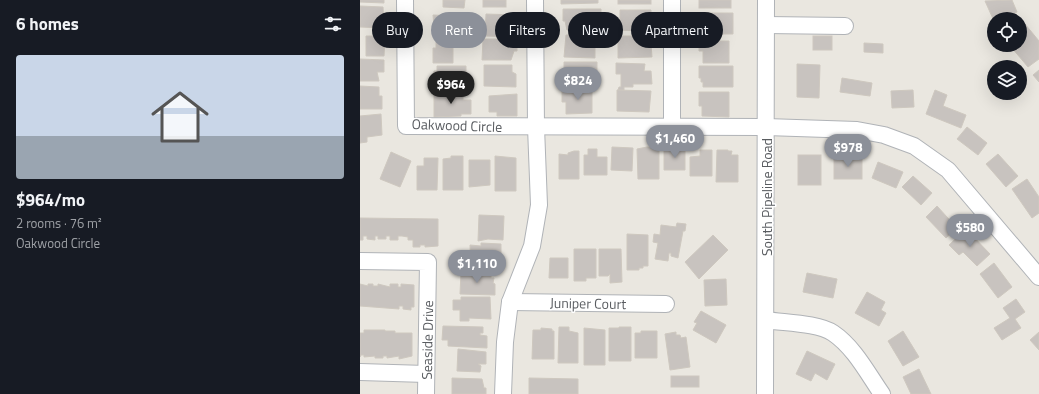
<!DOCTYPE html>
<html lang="en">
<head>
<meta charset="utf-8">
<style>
	body { margin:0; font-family:"Titillium Web",sans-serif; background:#242831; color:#f1f3f6; height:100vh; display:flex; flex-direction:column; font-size:15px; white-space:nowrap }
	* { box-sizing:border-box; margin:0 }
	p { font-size:13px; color:#9ea1a6 }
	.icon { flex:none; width:22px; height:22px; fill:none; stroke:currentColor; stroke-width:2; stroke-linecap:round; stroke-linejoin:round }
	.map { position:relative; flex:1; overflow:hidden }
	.drawer { display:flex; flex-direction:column; background:#171b24; width:360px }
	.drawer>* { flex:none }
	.top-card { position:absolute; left:12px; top:12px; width:380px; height:36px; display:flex; gap:8px }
	.tools { position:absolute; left:627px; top:12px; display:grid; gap:8px }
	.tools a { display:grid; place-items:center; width:40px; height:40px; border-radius:50%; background:#171b24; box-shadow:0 4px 16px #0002; font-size:20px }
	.price { position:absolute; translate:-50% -34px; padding:0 9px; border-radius:14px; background:#8c9099; color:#fff; font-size:13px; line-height:26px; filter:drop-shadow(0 1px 2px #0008) }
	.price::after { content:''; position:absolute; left:50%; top:24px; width:12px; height:9px; margin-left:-6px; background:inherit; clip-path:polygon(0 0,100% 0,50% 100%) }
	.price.current { background:#222; color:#fff }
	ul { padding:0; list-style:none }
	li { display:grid; align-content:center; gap:8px; height:212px; padding:0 16px }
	li span { display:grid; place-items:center; height:124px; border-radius:4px; color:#555 }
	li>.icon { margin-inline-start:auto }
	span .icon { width:72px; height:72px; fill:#fffc; stroke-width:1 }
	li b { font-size:17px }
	h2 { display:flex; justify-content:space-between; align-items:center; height:48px; padding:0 16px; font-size:17px }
	.pill { padding:0 14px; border-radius:18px; background:#171b24; box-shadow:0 4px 16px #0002; font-size:14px; line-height:36px }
	.pill.current { background:#8c9099; color:#fff }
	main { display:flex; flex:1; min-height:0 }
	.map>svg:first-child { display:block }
	.building { fill:#c8c3bf; stroke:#cec8bf }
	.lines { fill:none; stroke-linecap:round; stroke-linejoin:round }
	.minor-casing { stroke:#b0b3b7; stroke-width:18 }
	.minor { stroke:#fff; stroke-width:16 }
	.labels { text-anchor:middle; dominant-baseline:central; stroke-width:3; stroke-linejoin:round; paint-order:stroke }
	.street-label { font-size:14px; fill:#595c60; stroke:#fff }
</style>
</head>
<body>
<main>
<section class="drawer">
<h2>6 homes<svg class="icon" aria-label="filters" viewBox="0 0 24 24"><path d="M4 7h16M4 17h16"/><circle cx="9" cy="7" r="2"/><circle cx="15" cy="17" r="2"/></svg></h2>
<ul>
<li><span style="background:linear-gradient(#c9d6e8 65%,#9aa5b1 0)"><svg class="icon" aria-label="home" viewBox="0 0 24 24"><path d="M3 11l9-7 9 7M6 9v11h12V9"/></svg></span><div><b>$964/mo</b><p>2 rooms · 76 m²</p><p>Oakwood Circle</p></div></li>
</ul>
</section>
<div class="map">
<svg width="679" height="394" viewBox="0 0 679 394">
	<rect width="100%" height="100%" fill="#eae7e0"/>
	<!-- building -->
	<g class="building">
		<polygon points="0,0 24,0 24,3 0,2"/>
		<polygon points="83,0 105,0 104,8 83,7"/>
		<rect x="123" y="0" width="23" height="7"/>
		<polygon points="201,0 238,0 238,3 201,4"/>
		<rect x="258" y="0" width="33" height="4"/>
		<rect x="339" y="0" width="32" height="8"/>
		<polygon points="652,0 657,12 642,19 634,19 634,21 625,1"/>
		<polygon points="0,6 23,7 24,28 0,27"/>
		<polygon points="203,9 241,9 241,30 207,30 205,21 203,21"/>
		<polygon points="260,10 291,10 291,22 289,22 288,31 254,30 255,23 260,23"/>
		<polygon points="340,13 373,13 373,34 339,34 339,23 341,23"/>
		<polygon points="126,14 156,15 156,37 125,36"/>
		<polygon points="73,15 96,16 96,36 75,36"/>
		<polygon points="665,24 679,41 679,59 668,67 652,48 656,45 660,45 660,28"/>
		<polygon points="206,35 235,36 235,58 204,57"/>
		<polygon points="6,36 25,36 24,56 6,56"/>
		<polygon points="258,36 287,36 287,43 291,44 292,57 258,58"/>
		<rect x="453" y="36" width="19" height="14"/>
		<polygon points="123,39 157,39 157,51 154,51 151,60 122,60"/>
		<polygon points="339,41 369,41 369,63 343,63 343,51 339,51"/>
		<polygon points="76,42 93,42 93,63 73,63 73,48 76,48"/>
		<polygon points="504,43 523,44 523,53 504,52"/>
		<polygon points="0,59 24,60 24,72 17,72 19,81 0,81"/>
		<polygon points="204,62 237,62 237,83 207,85 207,80 205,80 204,75"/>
		<polygon points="256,63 285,64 284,71 291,71 292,84 273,84 273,87 264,87 264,90 258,90 259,87 261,87 261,74 256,74"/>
		<polygon points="437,64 460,65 459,98 437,97"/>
		<polygon points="124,65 152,65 152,72 156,74 156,87 124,86"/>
		<polygon points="77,66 106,66 106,87 73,87 73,75 74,71 77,71"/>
		<polygon points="339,66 373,66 373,87 343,87 343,82 341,82 341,78 339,78"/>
		<polygon points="679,70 679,82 673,75"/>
		<polygon points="482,78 512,83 510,96 480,92"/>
		<polygon points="0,86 19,87 19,96 22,96 22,109 0,109"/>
		<polygon points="202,90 232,90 232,113 206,114 206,102 202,102"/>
		<polygon points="257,90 291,91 289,112 257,111"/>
		<polygon points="553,90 554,107 532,108 531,91"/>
		<polygon points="575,90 587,95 583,106 606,115 601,128 566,114"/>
		<polygon points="339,92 369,92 369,117 342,116 342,106 339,106"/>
		<polygon points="74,93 103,93 103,100 111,100 111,114 101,114 101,116 74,117"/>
		<polygon points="157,94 157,116 137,116 137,112 129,112 129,96"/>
		<polygon points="21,114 22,135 7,137 7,142 0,143 0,116"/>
		<polygon points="607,127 627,143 618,155 597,139"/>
		<polygon points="252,147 273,148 272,171 251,170"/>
		<polygon points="287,147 299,148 299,179 278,179 277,149"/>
		<polygon points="313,147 325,147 325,170 304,170 304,149 313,149"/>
		<polygon points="228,149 237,149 237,157 247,157 247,175 224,175 224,155 228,155"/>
		<polygon points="340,150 352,150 352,176 330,176 330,157 340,156"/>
		<polygon points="357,150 368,150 368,151 372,151 371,155 378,155 378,182 356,182"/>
		<polygon points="214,151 219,151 219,179 199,179 199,154 208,155 208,153"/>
		<polygon points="31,152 51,161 40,187 20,179"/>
		<polygon points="638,154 658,176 646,187 626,164"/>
		<rect x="438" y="155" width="23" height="30"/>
		<polygon points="91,156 103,156 103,190 83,190 83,159 91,158"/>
		<polygon points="135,156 156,158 156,191 135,191"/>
		<rect x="474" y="157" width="28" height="22"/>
		<polygon points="64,158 78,158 77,190 57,190 57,166 64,166"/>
		<polygon points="109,160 130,160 130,185 109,187"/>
		<polygon points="518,162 543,172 536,188 512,178"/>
		<polygon points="553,176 572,193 561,205 542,187"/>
		<polygon points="667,179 679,197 679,213 672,218 652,189"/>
		<polygon points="577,206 597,228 586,238 566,217"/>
		<polygon points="119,215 144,216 143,240 128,239 118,241"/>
		<polygon points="0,218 78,219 78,246 65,247 65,245 60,245 60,247 53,247 53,240 48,240 48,237 42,236 38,236 38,240 30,240 30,236 26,236 26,239 18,239 18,236 15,236 15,240 7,239 7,236 3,236 3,240 0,240"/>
		<polygon points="317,223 326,224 325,231 323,231 318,258 311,256 311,253 309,253 308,261 295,259 298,243 293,242 294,234 300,235 301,225 316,227"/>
		<polygon points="606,229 630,254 617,266 603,252 599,255 589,245"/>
		<polygon points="267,234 288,235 288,266 283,266 283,268 279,268 279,270 267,270"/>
		<polygon points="353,235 368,250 339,279 325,262"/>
		<polygon points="121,243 141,244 141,266 121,266 111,268 110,245 121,246"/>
		<polygon points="214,249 236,249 236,278 226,278 226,281 214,281"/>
		<polygon points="239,249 261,249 262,282 250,283 250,274 248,276 239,276"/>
		<polygon points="190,258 208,258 208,278 189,278"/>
		<polygon points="634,263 652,287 638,298 620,274"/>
		<polygon points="101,273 131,274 131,278 134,278 133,283 135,284 135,295 100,294"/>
		<polygon points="447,273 477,279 473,298 443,292"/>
		<polygon points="366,279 367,305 345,306 344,280"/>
		<polygon points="0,284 8,286 8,284 13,284 13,286 18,286 18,284 30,287 30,284 38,284 38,287 41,287 41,284 54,285 54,307 51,307 51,310 43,309 43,306 39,306 39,309 0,306"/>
		<polygon points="507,292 525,302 521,310 526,313 519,326 495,313"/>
		<polygon points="101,297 130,297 131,319 109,318 109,321 100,321 100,310 93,310 93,300 101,300"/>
		<polygon points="656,299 665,312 655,319 661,328 642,340 634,328 650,318 643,308"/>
		<polygon points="341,311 366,325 356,343 333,330 337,323 334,322"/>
		<polygon points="83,326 123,327 123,333 120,333 120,335 127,336 127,348 88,346 88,340 82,340"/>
		<polygon points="199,327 209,327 209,331 218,333 218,363 198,363"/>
		<polygon points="259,327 271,327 271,361 249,361 249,328 259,328"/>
		<polygon points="181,328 192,329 192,331 194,331 194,359 172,359 173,330 181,330"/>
		<polygon points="224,328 245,330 245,365 224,365"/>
		<polygon points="4,330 25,330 25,331 35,331 35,333 52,333 52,356 39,359 39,356 27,358 27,356 23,356 23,358 15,358 15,356 4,357 4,355 1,355 0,357 0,333 4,333"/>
		<polygon points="281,331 297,331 297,358 275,358 275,333 281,333"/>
		<polygon points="543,331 559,357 543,366 528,341"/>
		<polygon points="316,332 316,335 320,335 321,338 326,337 330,367 310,370 305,334"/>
		<polygon points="679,332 679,350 670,340"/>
		<polygon points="98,349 126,352 126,364 118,364 121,366 120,372 97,371"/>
		<polygon points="447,351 475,364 467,380 455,373 451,381 436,374"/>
		<polygon points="559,369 571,394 551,394 543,377"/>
		<rect x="311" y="376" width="28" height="11"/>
		<polygon points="92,378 122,379 124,388 126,388 126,394 92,394"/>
		<polygon points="169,378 218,379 218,394 169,394"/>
	</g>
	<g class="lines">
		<defs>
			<g id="minor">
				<polyline points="45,0 46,126 406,127 497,130 524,135 554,146 588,170 679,277"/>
				<polyline points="406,25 485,26"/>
				<polyline points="312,127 312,0"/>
				<polyline points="0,261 68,262 66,394"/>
				<polyline points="150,302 306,304"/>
				<path d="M406,320C425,323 458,323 473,333C494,347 508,374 522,394"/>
				<polyline points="0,372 66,374"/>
				<polyline points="143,394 145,342 150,302 172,246 179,205 176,127 175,0"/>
				<polyline points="405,394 406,0"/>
			</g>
		</defs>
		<!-- minor casing -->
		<use href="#minor" class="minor-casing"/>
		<!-- minor -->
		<use href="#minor" class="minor"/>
	</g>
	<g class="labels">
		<!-- street labels -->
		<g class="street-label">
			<text transform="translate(97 125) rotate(2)">Oakwood Circle</text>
			<text transform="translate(406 197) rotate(-90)">South Pipeline Road</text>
			<text transform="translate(228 303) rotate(1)">Juniper Court</text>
			<text transform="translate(67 340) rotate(-89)">Seaside Drive</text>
		</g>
	</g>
</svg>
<div class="tools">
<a><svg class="icon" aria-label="locate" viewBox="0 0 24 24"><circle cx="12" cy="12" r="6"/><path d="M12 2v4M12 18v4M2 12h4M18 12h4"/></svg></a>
<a><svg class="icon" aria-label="layers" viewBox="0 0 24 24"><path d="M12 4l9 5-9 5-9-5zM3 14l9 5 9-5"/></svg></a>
</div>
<b class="price" style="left:218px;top:101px">$824</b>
<b class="price current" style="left:91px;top:105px">$964</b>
<b class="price" style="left:315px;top:159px">$1,460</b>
<b class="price" style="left:488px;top:168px">$978</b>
<b class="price" style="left:610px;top:248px">$580</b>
<b class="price" style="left:117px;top:284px">$1,110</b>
<div class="top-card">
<a class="pill">Buy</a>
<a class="pill current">Rent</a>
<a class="pill">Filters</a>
<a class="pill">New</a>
<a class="pill">Apartment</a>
</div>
</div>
</main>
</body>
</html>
